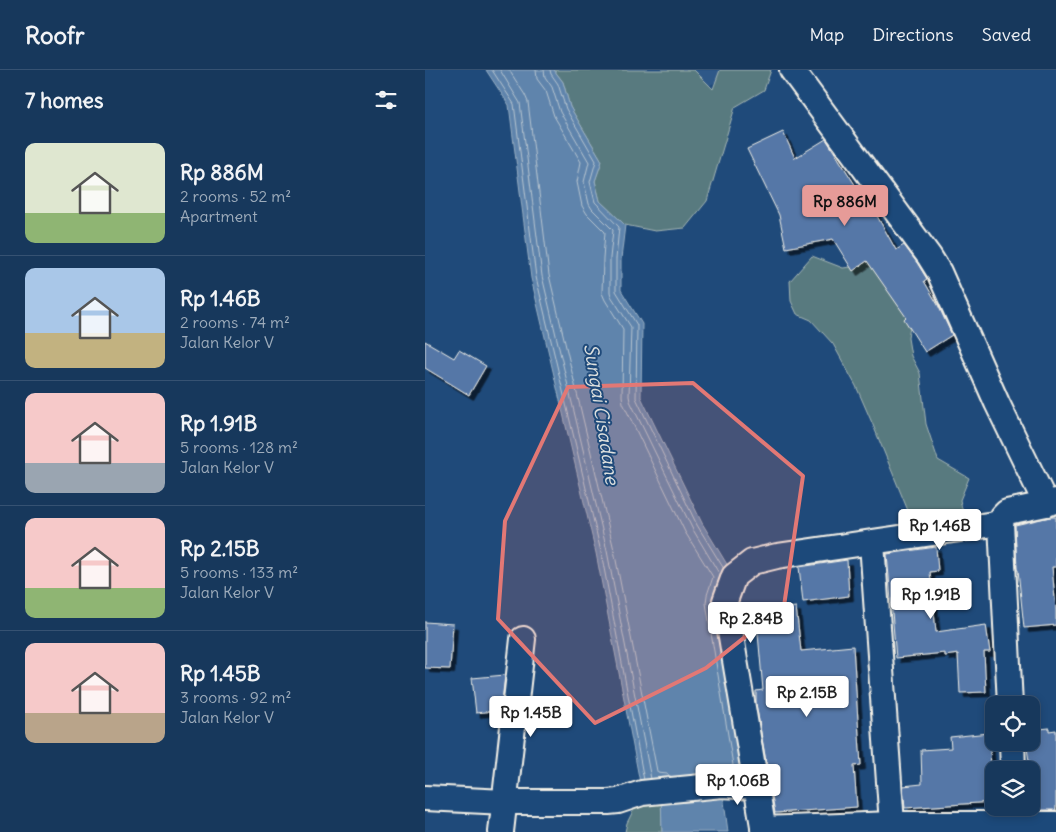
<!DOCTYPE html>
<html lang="en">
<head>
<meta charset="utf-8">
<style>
	body { margin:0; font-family:Delius,sans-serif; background:#203f62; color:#f1f3f6; height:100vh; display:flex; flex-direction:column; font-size:19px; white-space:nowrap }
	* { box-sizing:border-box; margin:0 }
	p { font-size:16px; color:#9eacbb }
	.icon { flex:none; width:28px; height:28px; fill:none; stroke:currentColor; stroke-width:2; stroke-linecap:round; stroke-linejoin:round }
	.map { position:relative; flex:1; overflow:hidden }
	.panel { display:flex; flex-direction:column; background:#17385c; width:425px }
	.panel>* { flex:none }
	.controls { position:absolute; left:560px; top:626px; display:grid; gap:10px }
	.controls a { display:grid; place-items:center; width:55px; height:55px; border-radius:10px; background:#17385c; box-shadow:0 2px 8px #0003,0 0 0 1px #365272; font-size:25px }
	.price { position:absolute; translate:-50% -42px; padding:0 11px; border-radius:5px; background:#fff; color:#222; font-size:16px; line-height:32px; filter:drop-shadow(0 1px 2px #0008) }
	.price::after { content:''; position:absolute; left:50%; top:30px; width:15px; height:11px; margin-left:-8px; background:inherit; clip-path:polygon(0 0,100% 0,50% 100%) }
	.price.current { background:#e69b98; color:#111 }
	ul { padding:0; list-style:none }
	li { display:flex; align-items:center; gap:15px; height:125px; padding:0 25px }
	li+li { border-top:1px solid #365272 }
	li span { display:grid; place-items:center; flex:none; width:140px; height:100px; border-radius:10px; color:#555 }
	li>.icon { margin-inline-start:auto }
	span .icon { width:60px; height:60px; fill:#fffc; stroke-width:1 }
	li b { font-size:21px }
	h2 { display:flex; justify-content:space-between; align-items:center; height:60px; padding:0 25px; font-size:21px }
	header { display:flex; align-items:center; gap:30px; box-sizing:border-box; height:70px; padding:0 25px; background:#17385c; border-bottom:1px solid #365272 }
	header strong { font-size:24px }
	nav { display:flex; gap:28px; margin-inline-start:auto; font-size:18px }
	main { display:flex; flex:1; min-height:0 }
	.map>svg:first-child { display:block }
	.built { fill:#2f5888 }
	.green { fill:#587a7f; stroke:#a6b6b4 }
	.water { fill:#5e84ac; stroke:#9ab0c4 }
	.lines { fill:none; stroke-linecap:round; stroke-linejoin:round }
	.shore { stroke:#b8c5d0; stroke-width:1 }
	.building { fill:#5577a7; stroke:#f4f1e8; filter:url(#shadow) }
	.minor-casing { stroke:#f4f1e8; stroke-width:28 }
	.minor { stroke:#1f4a7a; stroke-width:24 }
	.marked { fill:#e27875; fill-opacity:0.2; stroke:#e27875; stroke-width:4; stroke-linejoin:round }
	.labels { text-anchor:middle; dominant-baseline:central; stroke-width:4; stroke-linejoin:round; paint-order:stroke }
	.water-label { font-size:19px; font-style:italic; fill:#dee1df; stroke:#1f4a7a }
</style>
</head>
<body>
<header>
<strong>Roofr</strong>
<nav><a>Map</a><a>Directions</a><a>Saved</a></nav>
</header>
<main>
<section class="panel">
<h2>7 homes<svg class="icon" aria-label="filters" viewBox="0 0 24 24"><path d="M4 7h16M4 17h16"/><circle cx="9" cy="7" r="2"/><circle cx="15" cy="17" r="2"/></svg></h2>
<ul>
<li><span style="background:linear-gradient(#dfe7d0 70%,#8fb573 0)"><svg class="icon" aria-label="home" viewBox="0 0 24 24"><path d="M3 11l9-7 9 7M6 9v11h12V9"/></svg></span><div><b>Rp 886M</b><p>2 rooms · 52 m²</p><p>Apartment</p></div></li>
<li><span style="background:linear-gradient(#a9c7e8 65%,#c2b280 0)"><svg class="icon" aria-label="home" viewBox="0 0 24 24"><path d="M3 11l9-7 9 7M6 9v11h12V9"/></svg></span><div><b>Rp 1.46B</b><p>2 rooms · 74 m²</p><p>Jalan Kelor V</p></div></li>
<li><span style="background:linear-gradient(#f6c9c9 70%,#9aa5b1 0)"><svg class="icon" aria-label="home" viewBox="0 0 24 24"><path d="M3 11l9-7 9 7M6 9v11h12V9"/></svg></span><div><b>Rp 1.91B</b><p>5 rooms · 128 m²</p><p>Jalan Kelor V</p></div></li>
<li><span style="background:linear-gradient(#f6c9c9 70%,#8fb573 0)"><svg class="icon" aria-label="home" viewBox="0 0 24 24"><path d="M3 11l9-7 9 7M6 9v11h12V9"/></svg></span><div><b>Rp 2.15B</b><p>5 rooms · 133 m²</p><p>Jalan Kelor V</p></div></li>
<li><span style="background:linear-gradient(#f6c9c9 70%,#b9a48a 0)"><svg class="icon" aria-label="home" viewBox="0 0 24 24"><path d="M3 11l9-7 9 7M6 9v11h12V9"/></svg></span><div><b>Rp 1.45B</b><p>3 rooms · 92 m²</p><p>Jalan Kelor V</p></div></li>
</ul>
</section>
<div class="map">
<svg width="631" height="762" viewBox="0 0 631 762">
	<defs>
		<filter id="shadow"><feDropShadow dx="4.5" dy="4.5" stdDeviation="0" flood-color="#0009"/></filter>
	</defs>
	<rect width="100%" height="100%" fill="#1f4a7a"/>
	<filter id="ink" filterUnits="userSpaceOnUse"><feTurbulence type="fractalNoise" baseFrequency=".02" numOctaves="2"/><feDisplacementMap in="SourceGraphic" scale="10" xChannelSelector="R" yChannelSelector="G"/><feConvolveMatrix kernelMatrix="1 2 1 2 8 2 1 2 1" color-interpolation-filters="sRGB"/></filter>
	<g filter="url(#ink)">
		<!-- built -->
		<polygon class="built" points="261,0 311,0 275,21"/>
		<!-- green -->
		<g class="green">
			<polygon points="129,0 269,0 288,19 295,0 346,0 339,20 310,37 282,131 260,158 230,161 200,155 175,131 170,111 177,91 145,37 138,12"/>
			<polygon points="387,186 418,198 434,196 448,188 489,231 483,268 486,286 495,303 501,354 513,390 544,408 535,430 539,447 462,470 486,448 448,355 431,316 408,274 386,250 372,244 366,231 365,211"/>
			<polygon points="236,721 237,762 200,762 202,753 217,723"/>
		</g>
		<!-- water -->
		<polygon class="water" points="61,0 129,0 138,12 145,37 177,91 170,111 175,131 200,155 196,189 196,220 217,254 216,327 277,453 309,506 330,717 297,716 303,762 237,762 236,722 217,723 171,483 106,208 84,35"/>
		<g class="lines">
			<!-- shore -->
			<g class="shore">
				<polyline points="67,0 89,34 111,207 176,482 219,710"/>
				<polyline points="75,0 95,33 117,206 182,481 226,709"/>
				<polyline points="84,0 100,25 103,32 124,205 189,480 232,701 233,703 242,704 247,707"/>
				<polyline points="111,0 112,9 121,21 129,46 156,92 152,112 157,136 162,144 180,162 178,188 177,223 180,230 198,259 197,326 198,333 260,462 288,507 282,525 281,533 308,695 305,697 292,698 283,703"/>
				<polyline points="119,0 120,7 127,17 135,42 164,92 159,112 164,134 167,139 188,160 185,188 185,222 186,226 206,257 204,326 205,331 267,458 295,505"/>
				<polyline points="125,0 126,4 133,14 141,39 171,91 165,112 170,132 194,157 191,189 191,221 212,255 211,328 272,455 299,499"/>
			</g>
		</g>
		<!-- building -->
		<g class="building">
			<polygon points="358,62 370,88 401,69 434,121 437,119 471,180 479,175 493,194 502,209 499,211 513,235 527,265 500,282 479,249 481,247 442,191 428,201 408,169 361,178 354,145 322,79"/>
			<polygon points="0,271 29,288 34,280 61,296 44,325 0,298"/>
			<polygon points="625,447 631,447 631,497 627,497 631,540 631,555 599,558 593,500 592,500 590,455"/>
			<polygon points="511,477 513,501 505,502 511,562 561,555 565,582 559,582 561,622 535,623 533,584 520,586 520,583 471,588 462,484"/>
			<polygon points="422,490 424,526 378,532 374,497"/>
			<polygon points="371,537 376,581 428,576 436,695 429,696 432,737 350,743 331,634 331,621 338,620 331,541"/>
			<polygon points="0,552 28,554 25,599 0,598"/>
			<polygon points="80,605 76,640 51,643 47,608"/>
			<polygon points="624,658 624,661 631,660 631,740 612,740 601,672 606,672 606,660"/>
			<polygon points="564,663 568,732 480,738 478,716 497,714 496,680 526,678 525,667"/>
		</g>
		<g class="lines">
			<defs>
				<g id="minor">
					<polyline points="367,0 504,186 514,202 572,333 621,434"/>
					<polyline points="447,473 467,754"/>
					<polyline points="585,635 576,453 578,446 582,442 621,434 631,431"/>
					<polyline points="587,672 588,700"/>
					<polyline points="0,728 80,732 183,732 193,731 217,723 236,721 297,715 330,717"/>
					<polyline points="338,759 467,754 631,754"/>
					<polyline points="76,762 98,569"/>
					<polyline points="339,762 300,531 309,506 327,492 352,486 576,453"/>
				</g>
			</defs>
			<!-- minor casing -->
			<use href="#minor" class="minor-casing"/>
			<!-- minor -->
			<use href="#minor" class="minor"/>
		</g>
	</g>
	<!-- marked area -->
	<path class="marked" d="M268,313L378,406L359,536L281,598L170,653L73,549L80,451L143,317Z"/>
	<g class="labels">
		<!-- water labels -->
		<g class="water-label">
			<text transform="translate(177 344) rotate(81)">Sungai Cisadane</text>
		</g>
	</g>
</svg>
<div class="controls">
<a><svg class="icon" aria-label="locate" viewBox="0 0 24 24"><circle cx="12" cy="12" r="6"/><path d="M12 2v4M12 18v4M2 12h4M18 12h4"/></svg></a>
<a><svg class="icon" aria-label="layers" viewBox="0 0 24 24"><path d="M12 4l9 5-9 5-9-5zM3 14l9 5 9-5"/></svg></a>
</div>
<b class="price current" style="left:420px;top:157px">Rp 886M</b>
<b class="price" style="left:515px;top:481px">Rp 1.46B</b>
<b class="price" style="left:506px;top:550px">Rp 1.91B</b>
<b class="price" style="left:326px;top:574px">Rp 2.84B</b>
<b class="price" style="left:382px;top:648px">Rp 2.15B</b>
<b class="price" style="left:106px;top:668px">Rp 1.45B</b>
<b class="price" style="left:313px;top:736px">Rp 1.06B</b>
</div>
</main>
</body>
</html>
